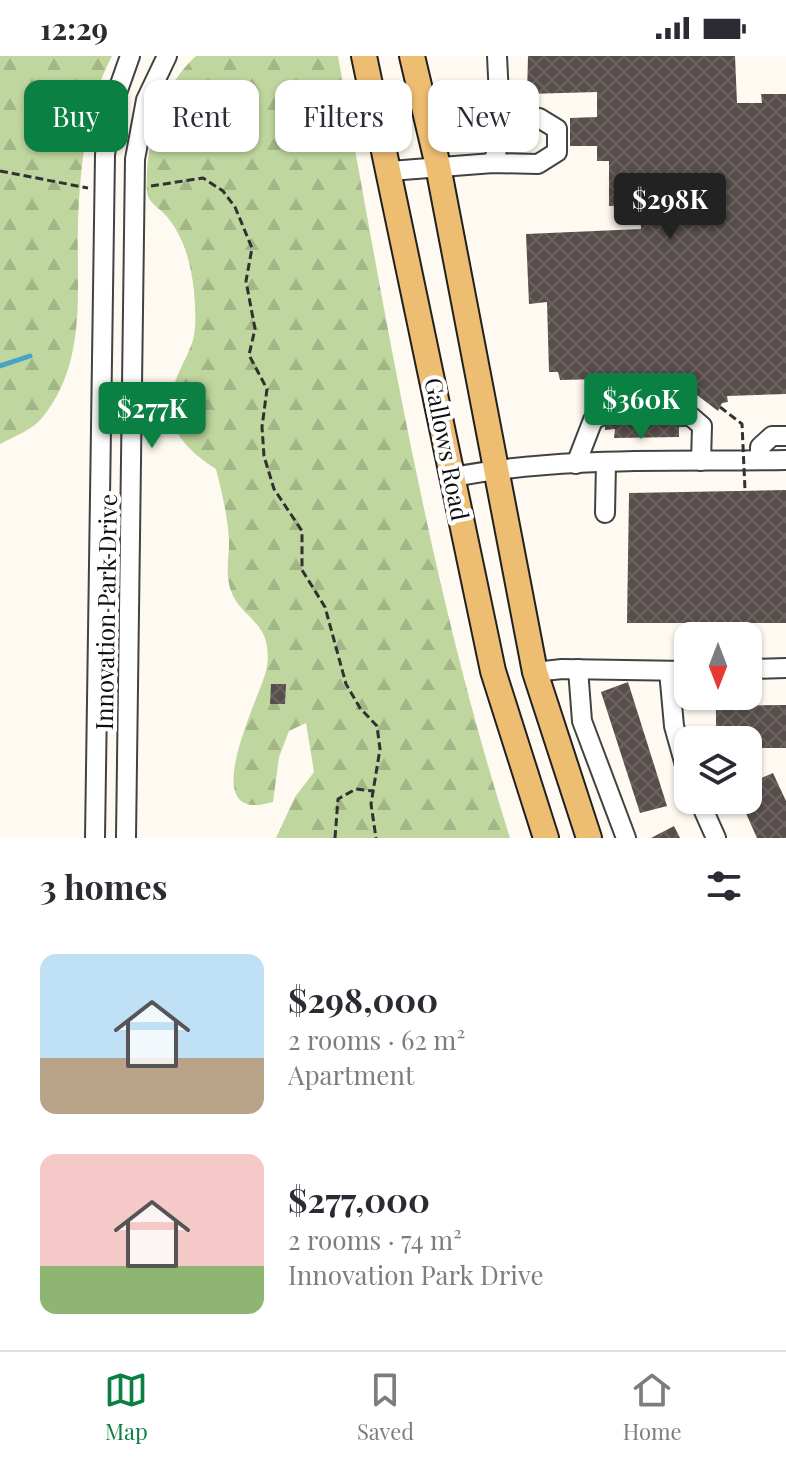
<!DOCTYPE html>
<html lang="en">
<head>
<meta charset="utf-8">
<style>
	body { margin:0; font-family:"Playfair Display",serif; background:#f2f2f3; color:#2b2b33; height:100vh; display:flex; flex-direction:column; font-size:30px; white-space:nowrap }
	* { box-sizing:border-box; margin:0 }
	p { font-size:26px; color:#7c7c81 }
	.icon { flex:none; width:44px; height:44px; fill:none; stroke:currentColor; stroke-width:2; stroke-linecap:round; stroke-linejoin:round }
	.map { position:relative; height:782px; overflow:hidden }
	.drawer { display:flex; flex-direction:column; background:#fff; flex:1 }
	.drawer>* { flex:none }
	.banner { position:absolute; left:24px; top:24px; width:738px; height:72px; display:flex; gap:16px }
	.needle { width:52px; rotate:180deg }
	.controls { position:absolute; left:674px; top:566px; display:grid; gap:16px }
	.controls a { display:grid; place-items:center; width:88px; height:88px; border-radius:16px; background:#fff; box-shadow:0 2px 6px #0004; font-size:40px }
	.price { position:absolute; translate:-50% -68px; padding:0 18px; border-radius:8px; background:#0b8043; color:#fff; font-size:26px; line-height:52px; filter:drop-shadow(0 2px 4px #0008) }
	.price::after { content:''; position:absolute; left:50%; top:48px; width:24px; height:18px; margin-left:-12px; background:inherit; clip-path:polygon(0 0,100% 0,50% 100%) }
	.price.active { background:#222; color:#fff }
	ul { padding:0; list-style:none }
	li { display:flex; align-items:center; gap:24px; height:200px; padding:0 40px }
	li span { display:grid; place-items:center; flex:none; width:224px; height:160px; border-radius:16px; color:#555 }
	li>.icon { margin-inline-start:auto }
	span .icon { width:96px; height:96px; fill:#fffc; stroke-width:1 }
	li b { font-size:34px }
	h2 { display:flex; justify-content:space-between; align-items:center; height:96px; padding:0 40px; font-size:34px }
	.chip { padding:0 28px; border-radius:16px; background:#fff; box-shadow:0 2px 6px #0004; font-size:28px; line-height:72px }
	.chip.active { background:#0b8043; color:#fff }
	.status { display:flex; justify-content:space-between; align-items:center; height:56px; padding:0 40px; background:#fff; direction:ltr }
	.status svg { height:22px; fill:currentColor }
	.tab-bar { display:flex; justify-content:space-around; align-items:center; height:112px; border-top:2px solid #e1e1e2; background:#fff; font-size:22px; color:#7c7c81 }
	.tab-bar a { display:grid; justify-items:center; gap:4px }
	.tab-bar .active { color:#0b8043 }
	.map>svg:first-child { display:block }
	.forest { fill:url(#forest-firs) }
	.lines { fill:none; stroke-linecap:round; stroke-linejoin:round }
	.stream { stroke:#47a4c3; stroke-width:5 }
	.building { fill:url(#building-cross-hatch) }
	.minor-tunnel { stroke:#dad7cf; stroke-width:18; stroke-dasharray:18 9; stroke-linecap:butt }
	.minor-casing { stroke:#424242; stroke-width:22 }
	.major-casing { stroke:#202020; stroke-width:28 }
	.path { stroke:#313131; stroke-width:3; stroke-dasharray:8 4; stroke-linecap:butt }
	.minor { stroke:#fff; stroke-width:18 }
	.major { stroke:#edbd72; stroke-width:24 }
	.path-bridge { stroke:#313131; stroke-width:3; stroke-dasharray:8 4; stroke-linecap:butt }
	.labels { text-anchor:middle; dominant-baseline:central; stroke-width:8; stroke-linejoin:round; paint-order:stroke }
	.street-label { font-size:24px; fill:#0f0f0f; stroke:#fff }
</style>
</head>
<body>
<div class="status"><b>12:29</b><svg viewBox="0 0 49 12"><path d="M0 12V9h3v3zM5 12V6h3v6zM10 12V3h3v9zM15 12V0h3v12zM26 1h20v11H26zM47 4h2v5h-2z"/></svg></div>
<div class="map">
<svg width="786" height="782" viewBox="0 0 786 782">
	<defs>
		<pattern id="forest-firs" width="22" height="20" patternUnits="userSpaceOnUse" patternTransform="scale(2)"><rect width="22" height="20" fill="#bfd69e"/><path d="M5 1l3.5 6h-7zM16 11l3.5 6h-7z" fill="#a3b687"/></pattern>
		<pattern id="building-cross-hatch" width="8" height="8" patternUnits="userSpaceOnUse" patternTransform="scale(2)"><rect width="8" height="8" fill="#574e4c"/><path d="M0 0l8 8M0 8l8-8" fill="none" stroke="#6a6361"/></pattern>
	</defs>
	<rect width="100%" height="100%" fill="#fefaf1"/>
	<!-- forest -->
	<g class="forest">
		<path d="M0,0H112C86,48 80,114 78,167C76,234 88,306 42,362C32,374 13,381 0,388Z"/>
		<path d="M196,0H338C386,262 429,528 510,782H276L295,741L314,716L306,667L289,675L279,701L273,746C193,770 258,646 266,615C268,608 268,599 267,591C265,566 238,557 231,535C225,518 229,503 229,486C228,461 222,437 216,413C186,394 160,368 174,329C179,313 188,300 193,284C197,269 195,251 194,235C191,209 185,183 168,162C163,155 155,151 150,144C145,137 147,124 147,115C150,72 164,29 196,0Z"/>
	</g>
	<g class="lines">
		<!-- stream -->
		<polyline class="stream" points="0,310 30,300"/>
	</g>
	<!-- building -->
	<g class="building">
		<polygon points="528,0 735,0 737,47 762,47 761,38 786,38 786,338 727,340 728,346 722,347 718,355 693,336 693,326 688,326 687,371 679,371 679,381 614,382 615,373 605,374 603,323 560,324 558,316 549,316 547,246 529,248 526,178 641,173 640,149 609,150 609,105 597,105 597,90 570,90 570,62 597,61 597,36 527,38"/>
		<polygon points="786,434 786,567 627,567 629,437"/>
		<polygon points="628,626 667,750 640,757 601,636"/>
		<polygon points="271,628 286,628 285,648 270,648"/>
		<polygon points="786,649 786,692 748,692 748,684 716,684 716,650"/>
		<polygon points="773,717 786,745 786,782 757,782 740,744 748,744 748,728"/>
		<polygon points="674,770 680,782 651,782"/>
	</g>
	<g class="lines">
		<!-- minor-tunnel -->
		<polyline class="minor-tunnel" points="604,358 687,357"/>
		<defs>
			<g id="minor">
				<polyline points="493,107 501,81 497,0"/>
				<polyline points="390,115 493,107 538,108 557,96 557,73 539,62 500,58"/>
				<polyline points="687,357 702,370 701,405"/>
				<polyline points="760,404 760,391 772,380 786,380"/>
				<polyline points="576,408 593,364 604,358"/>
				<path d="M454,421C562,400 676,406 786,404"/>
				<polyline points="605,457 606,407"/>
				<polyline points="578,613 582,665 626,782"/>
				<polyline points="748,613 786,612"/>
				<polyline points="669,615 674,670 688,720"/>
				<polyline points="535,616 562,613 688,615"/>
				<polyline points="699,744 716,782"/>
				<polyline points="95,782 105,99 112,51 130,0"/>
				<polyline points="126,782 135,103 146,44 167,0"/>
			</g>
			<g id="major">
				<polyline points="364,0 493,615 546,782"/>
				<polyline points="412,0 438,110 535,616 589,782"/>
			</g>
		</defs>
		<!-- minor casing -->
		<use href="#minor" class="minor-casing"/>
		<!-- major casing -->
		<use href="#major" class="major-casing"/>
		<!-- path -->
		<g class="path">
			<polyline points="0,115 88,132"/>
			<polyline points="151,130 203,122 223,135 235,151 252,192 246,225 255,273 249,299 267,333 262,371 264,400 274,433 302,475 302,514 325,551 346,628 360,652 377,670 380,693 371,748 376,782"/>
			<polyline points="335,782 338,743 356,733 373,735"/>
		</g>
		<!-- minor -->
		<use href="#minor" class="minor"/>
		<!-- major -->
		<use href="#major" class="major"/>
		<!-- path-bridge -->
		<polyline class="path-bridge" points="720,351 742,368 745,434"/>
	</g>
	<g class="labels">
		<!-- street labels -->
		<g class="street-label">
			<text transform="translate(448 393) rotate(79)">Gallows Road</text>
			<text transform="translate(105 556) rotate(-89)">Innovation Park Drive</text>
		</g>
	</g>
</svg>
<div class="controls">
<a><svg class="needle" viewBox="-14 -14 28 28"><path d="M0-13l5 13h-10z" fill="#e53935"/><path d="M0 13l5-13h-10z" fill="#7c7c81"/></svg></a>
<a><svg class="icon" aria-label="layers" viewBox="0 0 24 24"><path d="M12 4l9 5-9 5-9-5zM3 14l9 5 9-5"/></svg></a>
</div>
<b class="price active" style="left:670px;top:185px">$298K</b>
<b class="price" style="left:641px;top:385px">$360K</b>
<b class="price" style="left:152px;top:394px">$277K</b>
<div class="banner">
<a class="chip active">Buy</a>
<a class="chip">Rent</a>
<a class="chip">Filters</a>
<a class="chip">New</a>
</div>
</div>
<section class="drawer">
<h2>3 homes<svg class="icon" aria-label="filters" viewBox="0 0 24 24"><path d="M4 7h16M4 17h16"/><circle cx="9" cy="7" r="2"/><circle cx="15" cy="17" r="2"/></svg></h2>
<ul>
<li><span style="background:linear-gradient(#bfe0f5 65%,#b9a48a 0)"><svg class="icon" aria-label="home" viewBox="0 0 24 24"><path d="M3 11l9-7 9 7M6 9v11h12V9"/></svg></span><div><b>$298,000</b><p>2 rooms · 62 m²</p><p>Apartment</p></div></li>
<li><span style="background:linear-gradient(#f6c9c9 70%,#8fb573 0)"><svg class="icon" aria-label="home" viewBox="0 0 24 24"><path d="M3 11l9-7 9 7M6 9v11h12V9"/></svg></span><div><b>$277,000</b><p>2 rooms · 74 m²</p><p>Innovation Park Drive</p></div></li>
</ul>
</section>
<nav class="tab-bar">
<a class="active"><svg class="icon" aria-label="map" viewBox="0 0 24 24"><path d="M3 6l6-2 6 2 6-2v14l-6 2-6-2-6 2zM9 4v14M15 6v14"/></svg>Map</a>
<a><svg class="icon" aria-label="saved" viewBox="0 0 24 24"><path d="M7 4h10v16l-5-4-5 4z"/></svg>Saved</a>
<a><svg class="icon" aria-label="home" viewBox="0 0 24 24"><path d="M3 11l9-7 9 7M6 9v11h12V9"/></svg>Home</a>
</nav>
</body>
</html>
